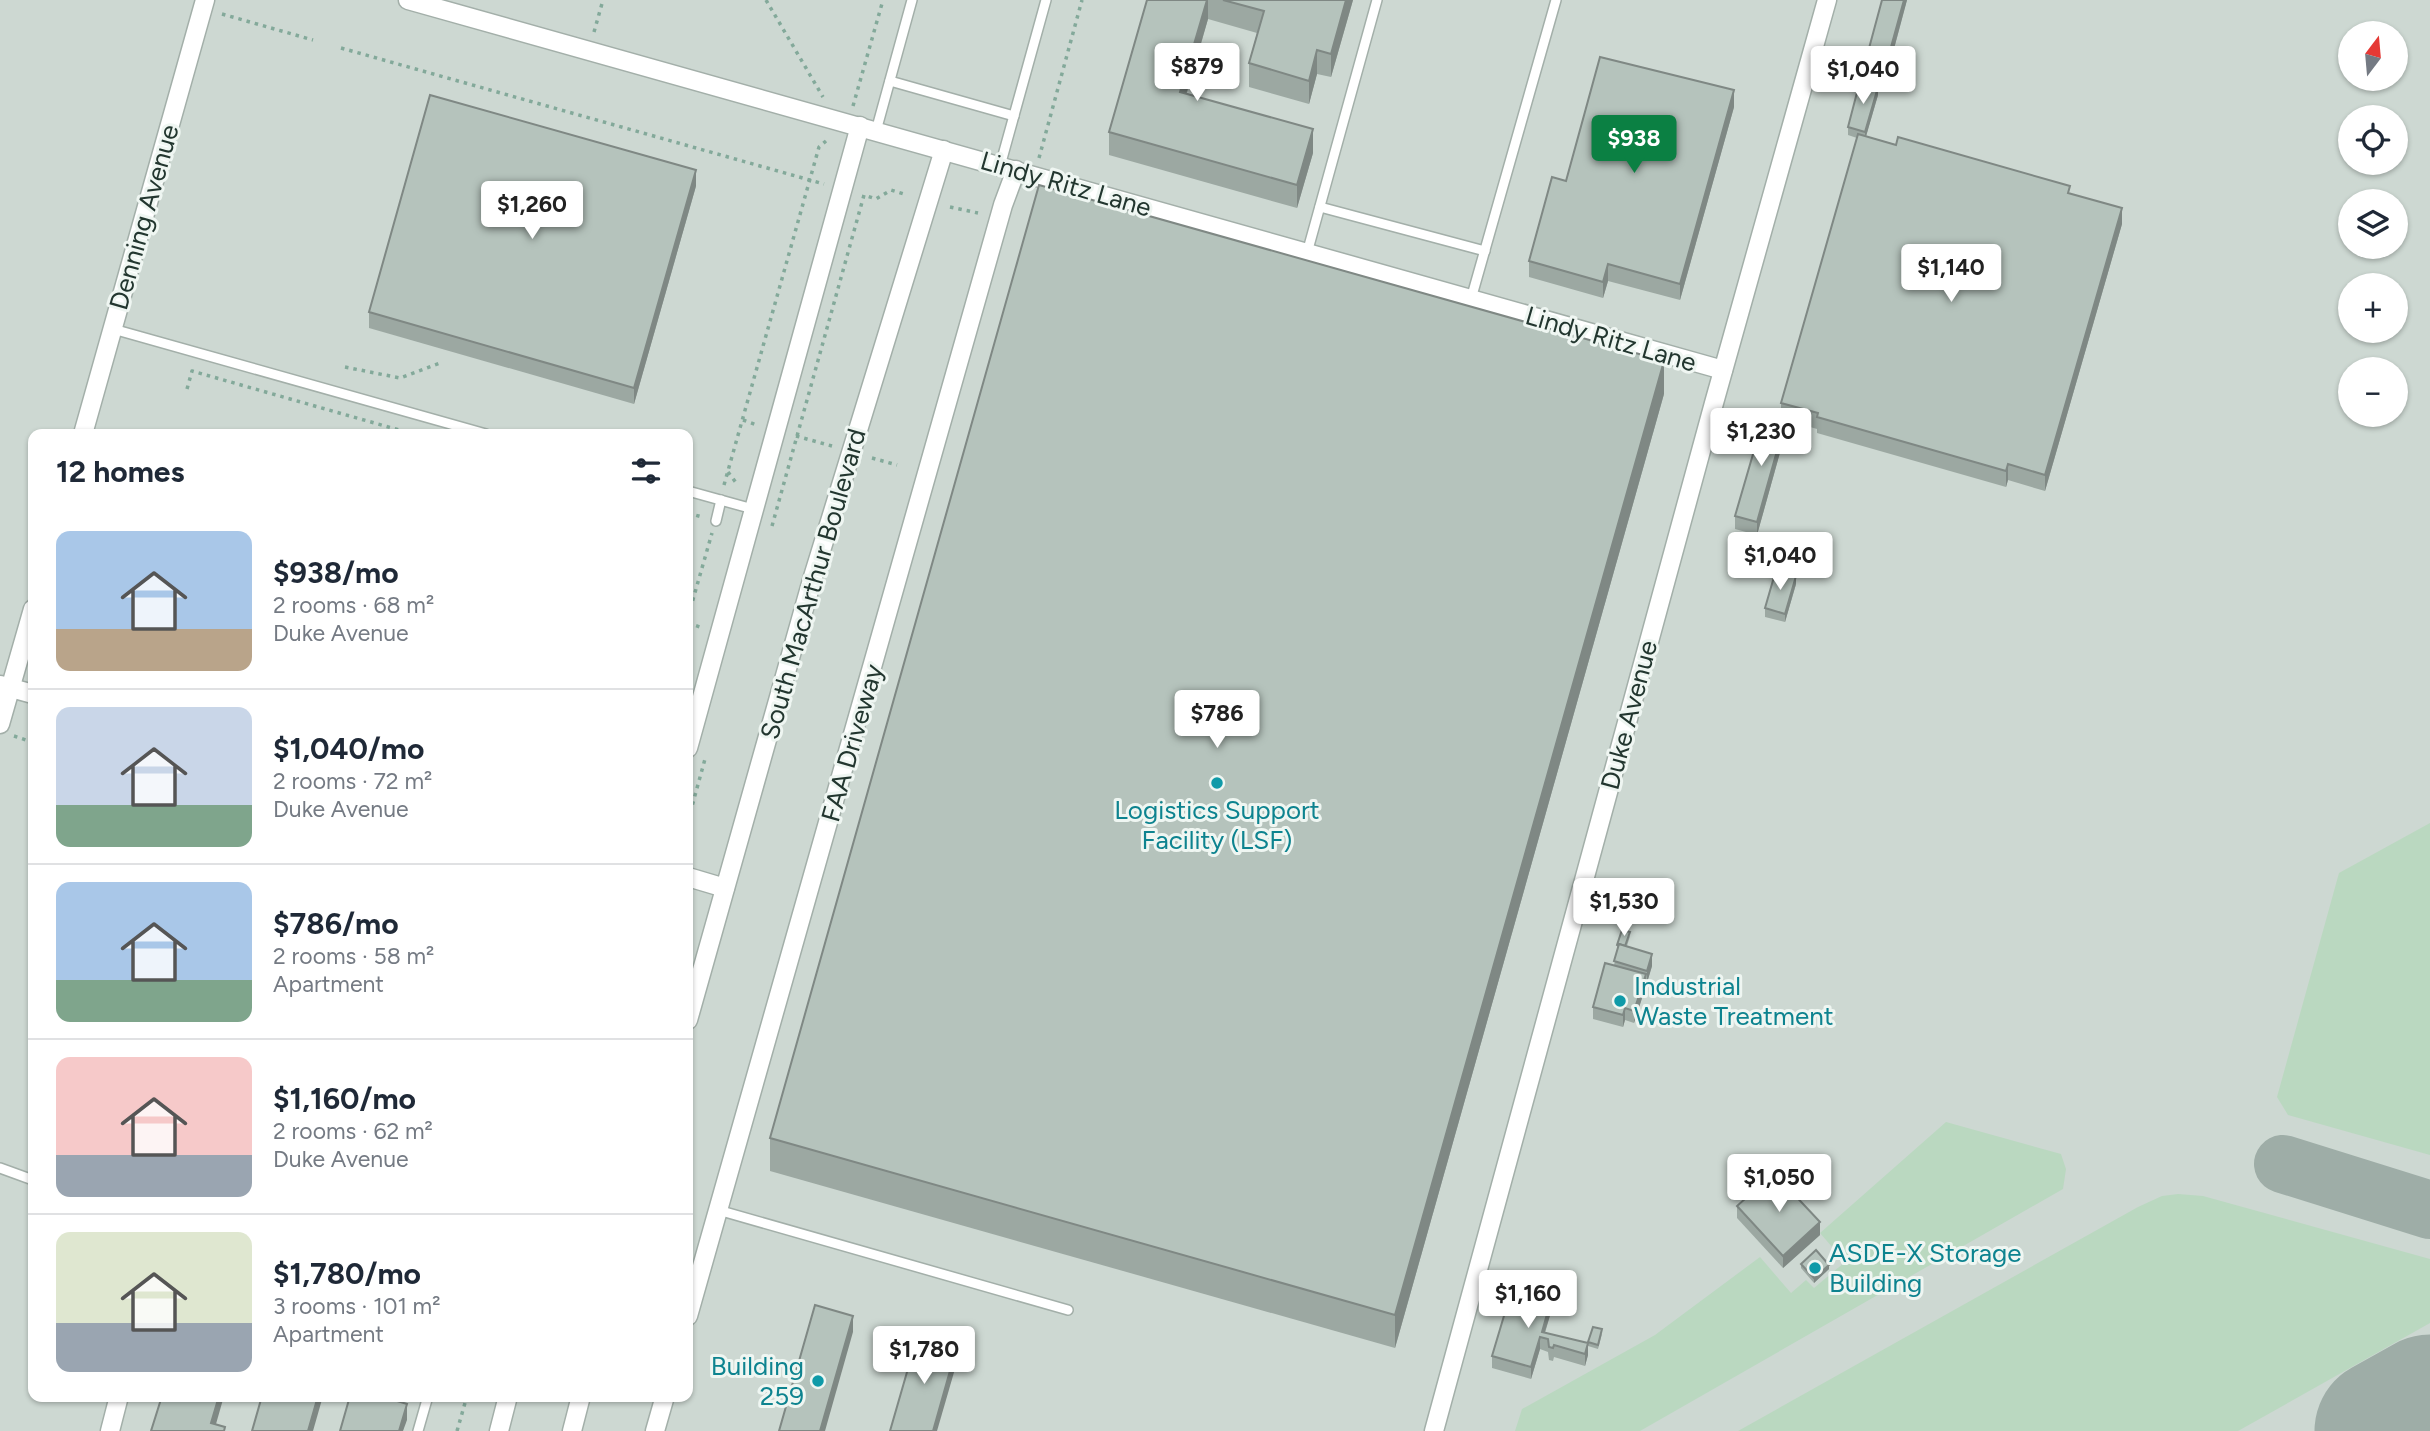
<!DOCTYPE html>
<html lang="en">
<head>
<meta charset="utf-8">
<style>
	body { margin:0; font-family:Figtree,sans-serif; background:#f6f6f7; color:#1f2937; height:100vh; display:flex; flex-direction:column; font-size:26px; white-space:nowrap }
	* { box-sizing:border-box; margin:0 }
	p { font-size:23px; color:#747a83 }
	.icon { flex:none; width:38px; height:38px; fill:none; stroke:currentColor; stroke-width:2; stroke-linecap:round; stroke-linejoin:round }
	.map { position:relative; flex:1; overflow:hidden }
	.sheet { position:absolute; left:28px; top:429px; width:665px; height:973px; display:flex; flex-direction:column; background:#fff; border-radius:14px; box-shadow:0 2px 5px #0004 }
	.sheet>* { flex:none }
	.needle { width:46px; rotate:16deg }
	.tools { position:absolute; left:2338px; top:21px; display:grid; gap:14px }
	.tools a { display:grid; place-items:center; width:70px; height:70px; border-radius:50%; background:#fff; box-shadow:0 2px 5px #0004; font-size:35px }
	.price { position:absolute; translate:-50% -60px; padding:0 16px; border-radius:7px; background:#fff; color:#222; font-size:23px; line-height:46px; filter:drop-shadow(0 2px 4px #0008) }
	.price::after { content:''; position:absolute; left:50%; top:42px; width:21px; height:16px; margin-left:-10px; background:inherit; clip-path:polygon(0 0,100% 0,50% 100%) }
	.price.on { background:#0b8043; color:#fff }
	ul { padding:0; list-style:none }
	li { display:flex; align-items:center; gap:21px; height:175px; padding:0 28px }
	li+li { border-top:2px solid #e0e1e3 }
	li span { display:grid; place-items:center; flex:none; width:196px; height:140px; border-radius:14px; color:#555 }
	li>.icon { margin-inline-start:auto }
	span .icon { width:84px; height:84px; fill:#fffc; stroke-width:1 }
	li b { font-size:30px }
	h2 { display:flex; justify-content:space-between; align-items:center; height:84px; padding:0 28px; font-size:30px }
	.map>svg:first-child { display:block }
	.built { fill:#cdd8d2; fill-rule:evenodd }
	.green { fill:#bad8c0 }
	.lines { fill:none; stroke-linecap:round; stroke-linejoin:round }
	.taxiway { stroke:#9eada7; stroke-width:58 }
	.runway { stroke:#9eada7; stroke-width:145 }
	.lane-casing { stroke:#a3afa9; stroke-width:12 }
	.street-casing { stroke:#a3afa9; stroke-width:21 }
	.path { stroke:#83a99a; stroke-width:3.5; stroke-dasharray:3.5 5; stroke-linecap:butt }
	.lane { stroke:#fff; stroke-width:9 }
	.street { stroke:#fff; stroke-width:18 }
	.wall { fill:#9ca8a2 }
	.shaded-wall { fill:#7f8884 }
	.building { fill:#b5c3bc; stroke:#7f8884; stroke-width:2 }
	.culture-dot { fill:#0f9aa8; stroke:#eff6f2; stroke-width:2.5 }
	.labels { text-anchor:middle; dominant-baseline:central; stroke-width:6; stroke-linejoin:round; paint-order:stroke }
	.street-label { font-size:26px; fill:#22362f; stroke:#eff6f2 }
	.culture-label { font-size:26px; fill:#0d838f; stroke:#eff6f2; text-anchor:start }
</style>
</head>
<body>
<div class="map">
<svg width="2430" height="1431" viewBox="0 0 2430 1431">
	<rect width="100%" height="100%" fill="#dfe8e3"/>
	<!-- built -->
	<path class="built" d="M0,0H2430V1431H0ZM2350,33H2396V79H2350ZM2350,117H2396V163H2350ZM2350,201H2396V247H2350ZM2350,285H2396V331H2350ZM2350,369H2396V415H2350ZM33,434H688V1396H33Z"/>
	<!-- green -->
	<g class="green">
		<polygon points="2430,823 2430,1155 2288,1115 2277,1097 2339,873"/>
		<polygon points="1946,1122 2061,1154 2066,1169 2063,1189 1640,1431 1515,1431 1522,1409 1655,1335 1760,1257 1791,1293 1806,1280 1814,1288 1845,1262 1820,1233"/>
		<polygon points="2178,1194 2203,1196 2430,1259 2430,1323 2238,1431 1738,1431 2138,1207 2162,1196"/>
	</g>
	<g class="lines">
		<!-- taxiway -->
		<polyline class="taxiway" points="2283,1164 2430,1210"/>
		<!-- runway -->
		<polyline class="runway" points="2387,1431 2430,1407"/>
		<defs>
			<g id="lane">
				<polyline points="890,81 1014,116"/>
				<polyline points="876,131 912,0"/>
				<polyline points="1000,166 1046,0"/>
				<polyline points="1320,207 1485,251"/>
				<polyline points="1307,253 1377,0"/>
				<polyline points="1471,299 1556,0"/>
				<polyline points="113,329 486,434"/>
				<polyline points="688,491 753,509"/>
				<polyline points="716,521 721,500"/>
				<polyline points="0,1168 33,1180"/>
				<polyline points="718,1210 1068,1310"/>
				<polyline points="418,1431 428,1396"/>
			</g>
			<g id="street">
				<polyline points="408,0 1723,370"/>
				<polyline points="83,434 205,0"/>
				<polyline points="0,685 33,694"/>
				<polyline points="0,724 33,609"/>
				<polyline points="688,748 860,126"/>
				<polyline points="688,877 725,888"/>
				<polyline points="688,1020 812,580 944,150"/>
				<polyline points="688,1316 1003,205 1016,170"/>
				<polyline points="110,1431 119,1396"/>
				<polyline points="499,1431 508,1396"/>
				<polyline points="572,1431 581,1396"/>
				<polyline points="655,1431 665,1396"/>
				<polyline points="1434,1431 1714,403 1827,0"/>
			</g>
		</defs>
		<!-- lane casing -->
		<use href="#lane" class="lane-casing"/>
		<!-- street casing -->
		<use href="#street" class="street-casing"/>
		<!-- path -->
		<g class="path">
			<polyline points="766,0 823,97"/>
			<polyline points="222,14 313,40"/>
			<polyline points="594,32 603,0"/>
			<polyline points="341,48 824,184"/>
			<polyline points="853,106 883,0"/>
			<polyline points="1039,158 1082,0"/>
			<polyline points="950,207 978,213"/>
			<polyline points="345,367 400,378 443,362"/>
			<polyline points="187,389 192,371 413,434"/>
			<polyline points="743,420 757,425"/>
			<polyline points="796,436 832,446"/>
			<polyline points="872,458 897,465"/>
			<polyline points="728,472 737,484"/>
			<polyline points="724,485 819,147 826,141"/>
			<polyline points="688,513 702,517"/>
			<polyline points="772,526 864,195 876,199 891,190 907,195"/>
			<polyline points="688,617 712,533"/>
			<polyline points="688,623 703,628"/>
			<polyline points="14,736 29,741 33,735"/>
			<polyline points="688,821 705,759"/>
			<polyline points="457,1431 467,1396"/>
		</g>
		<!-- lane -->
		<use href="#lane" class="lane"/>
		<!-- street -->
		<use href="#street" class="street"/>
	</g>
	<!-- wall -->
	<g class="wall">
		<polygon points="1147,0 1353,0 1331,77 1317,74 1309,104 1249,87 1249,63 1257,33 1208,19 1187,93 1313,153 1297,208 1109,155 1109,132"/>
		<polygon points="1882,0 1907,0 1888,71 1868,65 1868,52"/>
		<polygon points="1878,95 1866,136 2070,193 2122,224 2045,491 2008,480 2006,487 1817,433 1817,429 1786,420 1786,431 1757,535 1735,529 1735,516 1781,417 1781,403 1857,138 1848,135 1848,127"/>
		<polygon points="1734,107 1680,300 1608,281 1603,298 1529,277 1529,261 1566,181"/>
		<polygon points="696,186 634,404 369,328 369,312"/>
		<polygon points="1664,394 1395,1348 770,1171 770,1138"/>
		<polygon points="1796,584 1785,622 1765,617 1765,608"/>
		<polygon points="1630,936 1627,946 1652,966 1634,1023 1625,1020 1623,1027 1593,1019 1593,1007 1614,965 1618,950 1617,945"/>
		<polygon points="1737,1206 1820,1235 1783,1268 1737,1218"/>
		<polygon points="1801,1264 1829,1269 1814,1283 1801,1268"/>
		<polygon points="1551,1312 1545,1333 1588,1355 1585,1366 1554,1357 1553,1361 1549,1360 1548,1352 1540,1349 1531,1379 1492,1368 1492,1356"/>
		<polygon points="1602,1334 1598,1349 1588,1346 1588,1342"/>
	</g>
	<!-- shaded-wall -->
	<g class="shaded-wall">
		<polygon points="1207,0 1208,0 1208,19 1180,115 1180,92"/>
		<polygon points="1346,0 1353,0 1331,77 1331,54"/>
		<polygon points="1904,0 1907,0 1888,71 1888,58"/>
		<polygon points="1317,50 1317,74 1309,104 1309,81"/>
		<polygon points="1878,87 1878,95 1865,140 1865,132"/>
		<polygon points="1734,90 1734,107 1680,300 1680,284"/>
		<polygon points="1313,129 1313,153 1297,208 1297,185"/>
		<polygon points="696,170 696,186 634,404 634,388"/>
		<polygon points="2122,208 2122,224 2045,491 2045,475"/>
		<polygon points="1608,264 1608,281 1603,298 1603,282"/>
		<polygon points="1664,361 1664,394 1395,1348 1395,1315"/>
		<polygon points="1786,419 1786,431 1757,535 1757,522"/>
		<polygon points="2008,464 2008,480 2006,487 2006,471"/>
		<polygon points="1796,576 1796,584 1785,622 1785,614"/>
		<polygon points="1652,954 1652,966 1647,983 1647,971"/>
		<polygon points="1646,974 1646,986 1634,1023 1634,1011"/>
		<polygon points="1625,1008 1625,1020 1623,1027 1623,1015"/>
		<polygon points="1820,1222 1820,1235 1783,1268 1783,1256"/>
		<polygon points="1829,1265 1829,1269 1814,1283 1814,1278"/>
		<polygon points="1551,1300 1551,1312 1543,1338 1542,1332"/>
		<polygon points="853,1316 853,1332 825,1431 820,1431"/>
		<polygon points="1540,1337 1540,1349 1531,1379 1531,1367"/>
		<polygon points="1588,1343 1588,1355 1585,1366 1585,1354"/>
		<polygon points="957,1346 957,1362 937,1431 933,1431"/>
		<polygon points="219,1396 224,1396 214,1431 211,1423"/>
		<polygon points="318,1396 323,1396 313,1431 308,1431"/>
		<polygon points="407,1404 407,1420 403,1431 399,1431"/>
	</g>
	<!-- building -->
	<g class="building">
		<polygon points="1147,0 1207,0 1180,92 1313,129 1297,185 1109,132"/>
		<polygon points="1223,0 1346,0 1331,54 1317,50 1309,81 1249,63 1264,11"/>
		<polygon points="1882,0 1904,0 1888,58 1868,52"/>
		<polygon points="1600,57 1734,90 1680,284 1608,264 1603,282 1529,261 1552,177 1566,181"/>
		<polygon points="1860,81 1878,87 1865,132 1848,127"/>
		<polygon points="430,95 696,170 634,388 369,312"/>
		<polygon points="1858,134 1896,145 1898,137 2070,186 2068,193 2122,208 2045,475 2008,464 2006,471 1817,417 1818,413 1781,403"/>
		<polygon points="1039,185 1664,361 1395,1315 770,1138"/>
		<polygon points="1765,413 1786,419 1757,522 1735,516"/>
		<polygon points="1776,570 1796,576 1785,614 1765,608"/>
		<polygon points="1622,930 1630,932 1625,946 1619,944 1619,946 1617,945"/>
		<polygon points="1619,944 1652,954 1647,971 1614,961"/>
		<polygon points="1605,963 1646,974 1634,1011 1625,1008 1623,1015 1593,1007"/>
		<polygon points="1774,1173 1820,1222 1783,1256 1737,1206"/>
		<polygon points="1816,1250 1829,1265 1814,1278 1801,1264"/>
		<polygon points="1512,1289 1551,1300 1542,1332 1588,1343 1585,1354 1554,1345 1553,1348 1549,1347 1548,1339 1540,1337 1531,1367 1492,1356"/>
		<polygon points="815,1305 853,1316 820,1431 779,1431"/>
		<polygon points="1593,1327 1602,1329 1598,1345 1588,1342"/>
		<polygon points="918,1334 957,1346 933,1431 890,1431"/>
		<polygon points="162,1396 219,1396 211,1423 225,1427 224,1431 151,1431"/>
		<polygon points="262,1396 318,1396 308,1431 252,1431"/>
		<polygon points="350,1396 381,1396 407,1404 399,1431 340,1431"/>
	</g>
	<!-- markers -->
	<g class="culture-dot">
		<circle cx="1217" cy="783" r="7"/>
		<circle cx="1620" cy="1001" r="7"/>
		<circle cx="1815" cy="1268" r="7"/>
		<circle cx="818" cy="1381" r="7"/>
	</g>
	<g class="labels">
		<!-- street labels -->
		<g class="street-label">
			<text transform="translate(1066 184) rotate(16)">Lindy Ritz Lane</text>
			<text transform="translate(144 217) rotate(-74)">Denning Avenue</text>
			<text transform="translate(1611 339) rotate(16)">Lindy Ritz Lane</text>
			<text transform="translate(813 584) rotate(-74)">South MacArthur Boulevard</text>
			<text transform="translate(1629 715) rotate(-75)">Duke Avenue</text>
			<text transform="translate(852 743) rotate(-74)">FAA Driveway</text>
		</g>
		<!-- culture labels -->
		<g class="culture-label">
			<text x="1217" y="810" text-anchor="middle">Logistics Support<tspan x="1217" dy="30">Facility (LSF)</tspan></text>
			<text x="1634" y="986">Industrial<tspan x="1634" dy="30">Waste Treatment</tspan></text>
			<text x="1829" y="1253">ASDE-X Storage<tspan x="1829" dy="30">Building</tspan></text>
			<text x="804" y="1366" text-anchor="end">Building<tspan x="804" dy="30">259</tspan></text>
		</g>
	</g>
</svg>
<div class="tools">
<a><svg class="needle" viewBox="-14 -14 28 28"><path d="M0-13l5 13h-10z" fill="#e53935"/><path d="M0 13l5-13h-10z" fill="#747a83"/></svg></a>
<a><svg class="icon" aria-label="locate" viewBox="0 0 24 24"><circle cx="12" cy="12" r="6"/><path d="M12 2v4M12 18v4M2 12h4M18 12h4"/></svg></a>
<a><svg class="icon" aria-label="layers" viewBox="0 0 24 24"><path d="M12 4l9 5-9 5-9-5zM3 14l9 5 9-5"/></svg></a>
<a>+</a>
<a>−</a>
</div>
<b class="price" style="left:1197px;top:103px">$879</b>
<b class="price" style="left:1863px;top:106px">$1,040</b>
<b class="price on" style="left:1634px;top:175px">$938</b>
<b class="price" style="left:532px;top:241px">$1,260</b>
<b class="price" style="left:1951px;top:304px">$1,140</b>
<b class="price" style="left:1761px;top:468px">$1,230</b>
<b class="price" style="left:1780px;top:592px">$1,040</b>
<b class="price" style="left:1217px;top:750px">$786</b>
<b class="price" style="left:1624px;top:938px">$1,530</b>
<b class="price" style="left:1779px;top:1214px">$1,050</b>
<b class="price" style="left:1528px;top:1330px">$1,160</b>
<b class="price" style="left:924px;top:1386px">$1,780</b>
<section class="sheet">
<h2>12 homes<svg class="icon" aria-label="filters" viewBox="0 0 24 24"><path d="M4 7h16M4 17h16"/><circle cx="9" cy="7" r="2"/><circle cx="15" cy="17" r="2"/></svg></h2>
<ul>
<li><span style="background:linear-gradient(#a9c7e8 70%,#b9a48a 0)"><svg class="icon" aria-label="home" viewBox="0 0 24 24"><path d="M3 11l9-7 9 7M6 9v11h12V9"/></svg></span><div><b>$938/mo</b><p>2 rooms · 68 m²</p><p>Duke Avenue</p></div></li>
<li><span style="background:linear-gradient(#c9d6e8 70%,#7fa58c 0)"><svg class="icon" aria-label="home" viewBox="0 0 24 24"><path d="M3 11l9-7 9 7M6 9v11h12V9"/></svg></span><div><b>$1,040/mo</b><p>2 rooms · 72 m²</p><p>Duke Avenue</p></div></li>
<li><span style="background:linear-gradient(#a9c7e8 70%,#7fa58c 0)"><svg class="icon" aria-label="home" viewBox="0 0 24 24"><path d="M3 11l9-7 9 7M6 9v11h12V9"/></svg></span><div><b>$786/mo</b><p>2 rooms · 58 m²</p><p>Apartment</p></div></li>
<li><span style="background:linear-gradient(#f6c9c9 70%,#9aa5b1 0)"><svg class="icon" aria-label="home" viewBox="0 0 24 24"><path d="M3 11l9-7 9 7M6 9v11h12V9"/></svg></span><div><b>$1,160/mo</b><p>2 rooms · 62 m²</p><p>Duke Avenue</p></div></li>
<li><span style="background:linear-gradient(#dfe7d0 65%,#9aa5b1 0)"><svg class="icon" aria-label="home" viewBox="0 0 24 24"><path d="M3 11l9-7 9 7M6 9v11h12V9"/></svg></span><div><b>$1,780/mo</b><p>3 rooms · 101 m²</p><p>Apartment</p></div></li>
</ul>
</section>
</div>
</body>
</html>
